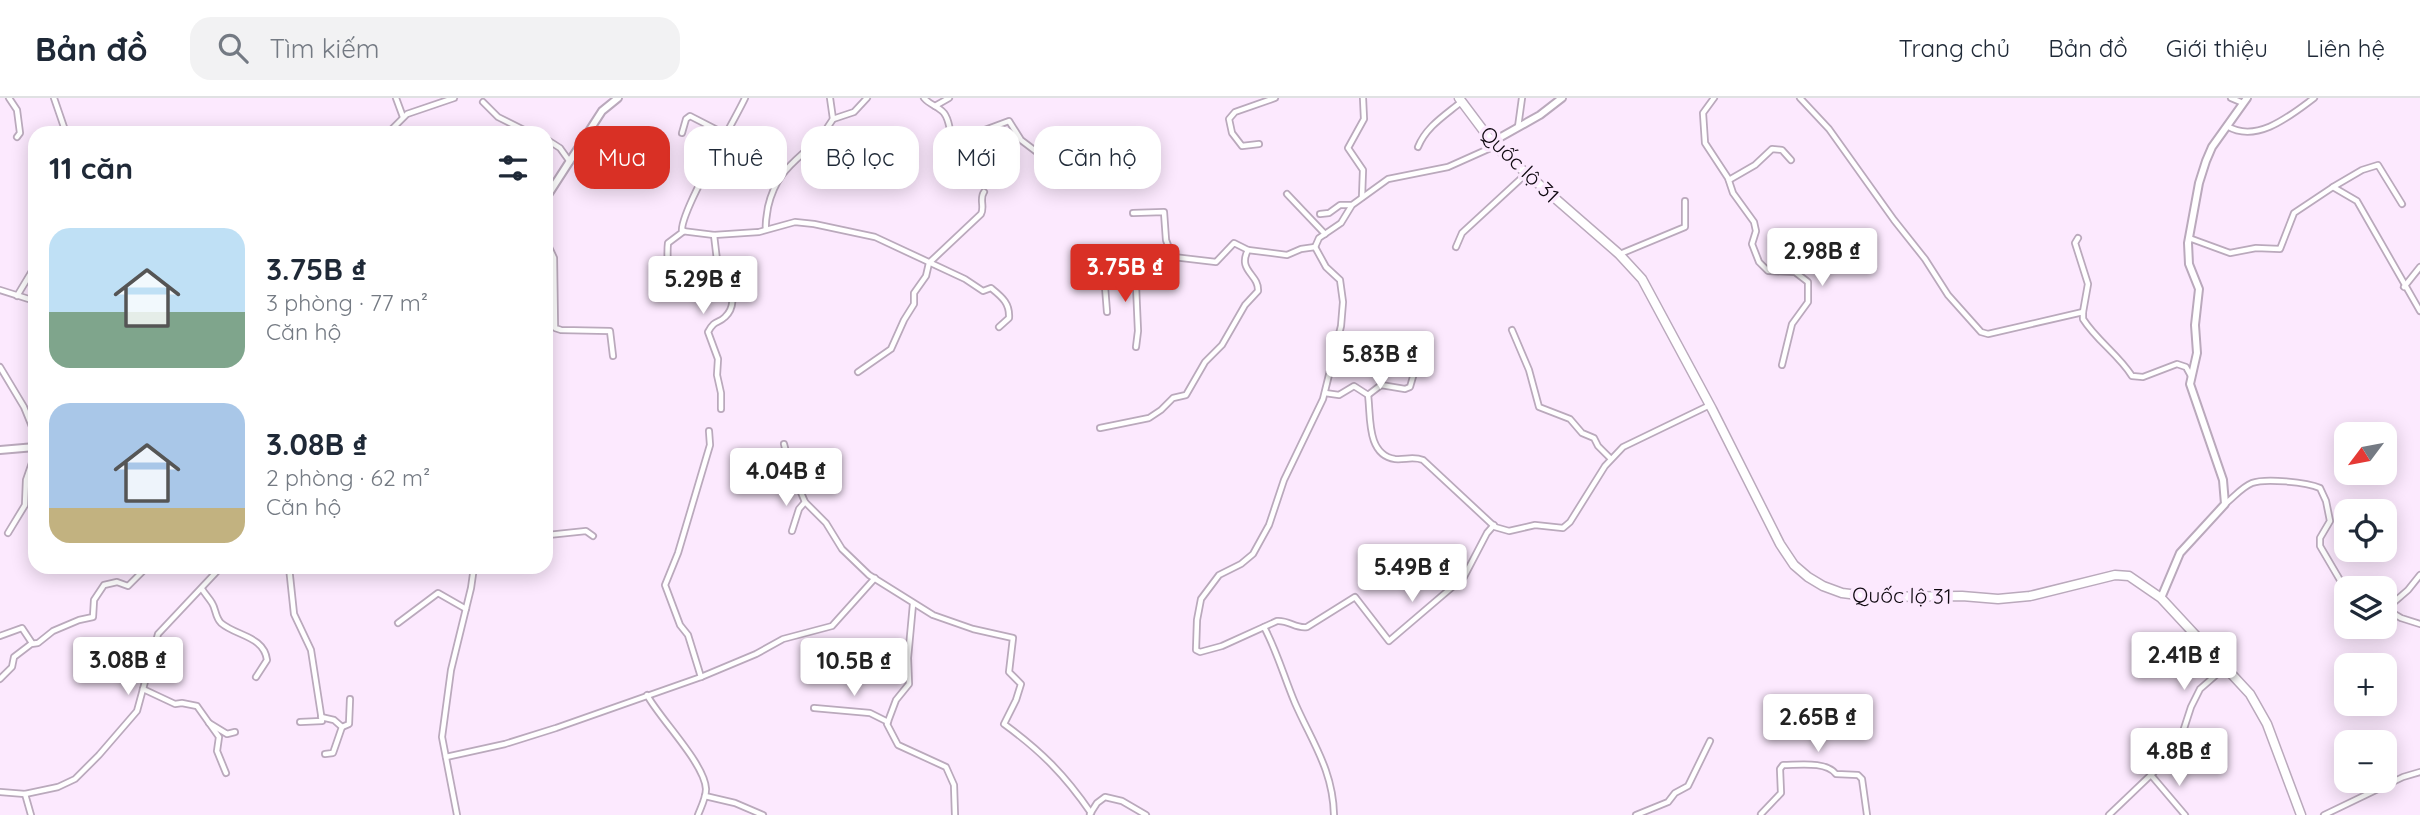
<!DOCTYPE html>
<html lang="vi">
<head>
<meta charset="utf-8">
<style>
	body { margin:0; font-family:Quicksand,sans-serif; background:#f2f2f3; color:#1f2937; height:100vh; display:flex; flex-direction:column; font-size:26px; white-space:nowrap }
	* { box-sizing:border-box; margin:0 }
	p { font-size:23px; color:#747a83 }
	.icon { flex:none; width:38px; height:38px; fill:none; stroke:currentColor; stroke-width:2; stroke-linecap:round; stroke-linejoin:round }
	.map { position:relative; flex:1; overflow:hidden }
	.sheet { position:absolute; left:28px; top:28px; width:525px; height:448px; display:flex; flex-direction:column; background:#fff; border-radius:21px; box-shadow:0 4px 18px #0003 }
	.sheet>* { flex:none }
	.top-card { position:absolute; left:574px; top:28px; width:665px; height:63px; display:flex; gap:14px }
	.needle { width:46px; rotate:238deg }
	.fabs { position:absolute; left:2334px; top:324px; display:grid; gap:14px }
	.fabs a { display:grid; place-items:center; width:63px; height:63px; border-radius:14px; background:#fff; box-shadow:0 4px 18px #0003; font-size:35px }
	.price { position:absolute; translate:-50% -60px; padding:0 16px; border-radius:7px; background:#fff; color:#222; font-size:23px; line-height:46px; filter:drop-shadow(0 2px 4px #0008) }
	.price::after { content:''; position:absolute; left:50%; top:42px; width:21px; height:16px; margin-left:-10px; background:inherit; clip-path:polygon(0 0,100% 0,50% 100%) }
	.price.selected { background:#d93025; color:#fff }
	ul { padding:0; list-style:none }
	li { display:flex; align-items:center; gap:21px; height:175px; padding:0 21px }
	li span { display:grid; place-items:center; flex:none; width:196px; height:140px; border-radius:21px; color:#555 }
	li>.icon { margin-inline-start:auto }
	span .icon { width:84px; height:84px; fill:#fffc; stroke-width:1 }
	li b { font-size:30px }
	h2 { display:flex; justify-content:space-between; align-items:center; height:84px; padding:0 21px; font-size:30px }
	.pill { padding:0 24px; border-radius:21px; background:#fff; box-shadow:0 4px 18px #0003; font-size:24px; line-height:63px }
	.pill.selected { background:#d93025; color:#fff }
	header { display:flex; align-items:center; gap:42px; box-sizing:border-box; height:98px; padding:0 35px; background:#fff; border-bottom:2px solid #e0e1e3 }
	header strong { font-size:33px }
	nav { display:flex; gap:38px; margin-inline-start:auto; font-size:24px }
	.search { width:490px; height:63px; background:#f2f2f3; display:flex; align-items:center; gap:18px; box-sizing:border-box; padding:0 24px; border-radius:21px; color:#747a83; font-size:26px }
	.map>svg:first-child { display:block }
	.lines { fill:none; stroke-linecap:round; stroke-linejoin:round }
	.street-casing { stroke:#baa9bc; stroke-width:8 }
	.secondary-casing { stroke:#baa9bc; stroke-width:10 }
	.highway-casing { stroke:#baa9bc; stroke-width:11 }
	.street { stroke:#fff; stroke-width:4.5 }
	.secondary { stroke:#fff; stroke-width:6 }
	.highway { stroke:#fff; stroke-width:8 }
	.labels { text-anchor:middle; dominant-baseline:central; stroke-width:7; stroke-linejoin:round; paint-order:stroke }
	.street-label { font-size:21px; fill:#0f0910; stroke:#fce9fe }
</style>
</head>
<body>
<header>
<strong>Bản đồ</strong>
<div class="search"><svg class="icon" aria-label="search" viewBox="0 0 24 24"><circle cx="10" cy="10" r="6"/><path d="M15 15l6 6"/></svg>Tìm kiếm</div>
<nav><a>Trang chủ</a><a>Bản đồ</a><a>Giới thiệu</a><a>Liên hệ</a></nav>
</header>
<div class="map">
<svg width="2420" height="717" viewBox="0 0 2420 717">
	<rect width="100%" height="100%" fill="#fce9fe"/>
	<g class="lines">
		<defs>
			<g id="street">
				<polyline points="9,0 17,12 20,35 17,39"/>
				<polyline points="54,0 66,35"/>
				<polyline points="396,0 403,19"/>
				<path d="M745,0C734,24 680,114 682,133L714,137L759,134L795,124L814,126L875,139L965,181L983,193L991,190C1002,199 1010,205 1009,220L999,229"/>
				<path d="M924,0C930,7 938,8 944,15C951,24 948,35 955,43L1009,23L1021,42L1046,61L1061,42"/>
				<polyline points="1714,0 1703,15 1705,45 1728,80 1733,95 1754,124 1756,133 1752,146 1759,164 1768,173 1795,174 1808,184 1808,204 1792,226 1782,267"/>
				<path d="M1800,0L1829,31L1894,122L1925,161L1948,197L1981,234L1988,236L2083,214V221C2097,243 2118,256 2132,278L2143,279L2177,266L2186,269L2191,278"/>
				<polyline points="2231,0 2243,5"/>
				<polyline points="483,4 498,19 530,35"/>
				<polyline points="935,8 949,0"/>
				<polyline points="833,21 854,14 867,0"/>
				<path d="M2227,28C2257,46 2291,17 2314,0"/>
				<polyline points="1518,29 1522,0"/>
				<polyline points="376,35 390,33 407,16 454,0"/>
				<polyline points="682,35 686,21 690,18 727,37"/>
				<polyline points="546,41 560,50 570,64"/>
				<polyline points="1259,46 1242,48 1232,35 1229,21 1235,14 1275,0"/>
				<path d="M1418,49C1426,29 1444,18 1461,4"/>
				<polyline points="1729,82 1755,67 1772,51 1782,52 1791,62"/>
				<polyline points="2333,89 2362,72 2378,67 2402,106"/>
				<polyline points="1287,96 1325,136"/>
				<polyline points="1362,99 1363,72 1348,50 1364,21 1363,0"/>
				<polyline points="1133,115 1164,114 1166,142 1172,158"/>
				<polyline points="1320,116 1329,115 1340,107 1351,107"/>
				<path d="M766,131C765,124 767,117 768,109C779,61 811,59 833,21L830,0"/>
				<path d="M714,137L719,179L730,185C733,197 735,210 725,219C718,226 715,221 708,234L718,261L717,277L721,295V311"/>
				<polyline points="2078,140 2075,145 2088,186 2083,214"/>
				<polyline points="2189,140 2230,155 2256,150 2280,151 2294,115 2333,89 2357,103 2420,213"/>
				<polyline points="546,143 554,160 555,230 561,232 610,233 613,258"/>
				<path d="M1315,149L1326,169L1340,182L1343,204L1341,228L1323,301L1284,382L1269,427L1253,456L1241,466L1219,477L1201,501L1197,522L1196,552L1200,554L1222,548L1277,523C1289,522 1296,531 1307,529L1355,499L1389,543L1464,479L1487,435L1494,427"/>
				<polyline points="1315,149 1319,140 1341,125 1352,107 1388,81 1448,69 1495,48"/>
				<polyline points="1456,149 1462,135 1526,76"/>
				<polyline points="1620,156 1685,129 1685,103"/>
				<polyline points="1135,165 1138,233 1136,249"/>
				<polyline points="2404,189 2420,169"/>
				<polyline points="0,192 35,203"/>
				<path d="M663,192C671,178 666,160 668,145L684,133"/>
				<polyline points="17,198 35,168"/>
				<polyline points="1107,214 1104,176 1106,172 1165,158 1216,164 1234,145 1248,152"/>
				<polyline points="1512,232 1529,272 1539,309 1570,321 1582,335 1594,340 1598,348 1610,360"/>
				<polyline points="0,269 24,309 35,336"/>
				<path d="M858,274L891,251L904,222L914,206V195L926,178L929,165L981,116C985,109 979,101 984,94"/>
				<path d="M1325,295L1339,297L1354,288L1368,297C1371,317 1366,357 1395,361C1405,362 1413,358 1423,362L1495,429L1509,433L1535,427L1563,430L1570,424L1605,368L1623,349L1710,307"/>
				<polyline points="1368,297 1381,287 1405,291 1410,289 1425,237"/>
				<path d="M1100,330L1149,320L1161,312L1173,300L1186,297L1205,264L1222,247L1245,207L1258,193C1259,176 1237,173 1248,152L1287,157L1301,151L1315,149"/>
				<path d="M784,346L789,366L805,404L826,425L842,451L869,477L933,517L973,531L1013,540L1009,574L1021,586L1016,602L1004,626C1041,653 1065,677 1091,715"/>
				<path d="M2225,406C2234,399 2242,389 2252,385C2265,380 2307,384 2320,390L2326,403L2330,423L2320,440V448L2347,494"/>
				<polyline points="792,433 799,411 805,404"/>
				<polyline points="8,435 25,407 26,382 35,356"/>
				<polyline points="546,435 548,437 586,433 593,438"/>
				<polyline points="289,469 294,516 311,552 322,623 300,624"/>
				<path d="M202,491C205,496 209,500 212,505C216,511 215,519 221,525C236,538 264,538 267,562L256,579"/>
				<polyline points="913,506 908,560 909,586 896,602 887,626 898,647 946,669 954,687 955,717"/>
				<polyline points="2386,511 2401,520 2420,526"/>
				<polyline points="2385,512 2408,492 2420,477"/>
				<polyline points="398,525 438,495 466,511"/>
				<path d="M1264,529C1277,553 1284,579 1295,605C1312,644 1333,672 1334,717"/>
				<polyline points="0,538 22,530 32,545"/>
				<polyline points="701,579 688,537 680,527 665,487 678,455 710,347 709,333"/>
				<polyline points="0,581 12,569 14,559 31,546 38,545 53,533 79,522 93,519 94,502 104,487 117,484 128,488 144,472 151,472 154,469"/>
				<polyline points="143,591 175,606 182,605 197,608 219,639 217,653 226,675"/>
				<path d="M647,597C660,621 705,666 706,691C706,700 701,709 698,717"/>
				<polyline points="814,610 870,615 888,624"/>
				<polyline points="321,619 334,622 342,629 333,655 325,656"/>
				<polyline points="209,625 227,636 235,634"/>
				<polyline points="342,629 349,626 350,601"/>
				<polyline points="446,659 505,646 556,630 701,579 756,556 783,541 832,528 875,480"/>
				<polyline points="2151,677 2185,717"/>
				<polyline points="0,694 25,696 58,689 75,681 99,657 137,613 158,536 221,469"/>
				<polyline points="25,696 31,717"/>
				<polyline points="705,698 735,705 763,717"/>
				<polyline points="1090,716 1097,705 1105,699 1122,703 1146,717"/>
				<path d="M1761,716L1781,695L1780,671L1783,667C1799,667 1826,663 1836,676L1858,677L1862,681L1867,717"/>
				<polyline points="457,717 442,639 451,572 471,490 474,469"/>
				<polyline points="1636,717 1668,704 1675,695 1688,688 1710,643"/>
				<polyline points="2109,717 2177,652 2191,609 2200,591 2224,570"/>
				<polyline points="2324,717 2403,679 2420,674"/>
			</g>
			<g id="secondary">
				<polyline points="1492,44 1540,17 1562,0"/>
				<polyline points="546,100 602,13 618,0"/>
				<polyline points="0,352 35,349"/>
				<polyline points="2161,500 2180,455 2225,406 2223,382 2190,286 2197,255 2195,227 2199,191 2189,166 2188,145 2199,85 2206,63 2212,49 2247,0"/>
			</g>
			<polyline id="highway" points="1459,0 1495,48 1619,156 1642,181 1712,311 1780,446 1794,467 1808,479 1823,488 1842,495 1874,499 1962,498 1998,501 2030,498 2115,477 2129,478 2161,500 2250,596 2267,626 2301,717"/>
		</defs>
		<!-- street casing -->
		<use href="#street" class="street-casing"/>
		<!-- secondary casing -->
		<use href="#secondary" class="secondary-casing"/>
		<!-- highway casing -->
		<use href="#highway" class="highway-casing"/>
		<!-- street -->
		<use href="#street" class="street"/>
		<!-- secondary -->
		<use href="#secondary" class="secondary"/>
		<!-- highway -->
		<use href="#highway" class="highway"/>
	</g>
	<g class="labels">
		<!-- street labels -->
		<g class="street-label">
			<text transform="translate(1520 66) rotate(44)">Quốc lộ 31</text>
			<text transform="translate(1902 497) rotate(1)">Quốc lộ 31</text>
		</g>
	</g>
</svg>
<div class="fabs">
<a><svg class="needle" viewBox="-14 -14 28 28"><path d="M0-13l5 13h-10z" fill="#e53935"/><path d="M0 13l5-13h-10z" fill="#747a83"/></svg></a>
<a><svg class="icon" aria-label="locate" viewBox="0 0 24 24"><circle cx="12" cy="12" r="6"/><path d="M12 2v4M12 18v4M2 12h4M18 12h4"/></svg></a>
<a><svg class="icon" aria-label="layers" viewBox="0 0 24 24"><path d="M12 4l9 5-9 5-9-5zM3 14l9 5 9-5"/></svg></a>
<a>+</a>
<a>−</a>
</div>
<b class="price" style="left:1822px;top:190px">2.98B ₫</b>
<b class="price selected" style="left:1125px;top:206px">3.75B ₫</b>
<b class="price" style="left:703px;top:218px">5.29B ₫</b>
<b class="price" style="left:1380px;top:293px">5.83B ₫</b>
<b class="price" style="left:786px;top:410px">4.04B ₫</b>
<b class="price" style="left:1412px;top:506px">5.49B ₫</b>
<b class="price" style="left:2184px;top:594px">2.41B ₫</b>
<b class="price" style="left:128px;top:599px">3.08B ₫</b>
<b class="price" style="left:854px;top:600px">10.5B ₫</b>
<b class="price" style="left:1818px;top:656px">2.65B ₫</b>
<b class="price" style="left:2179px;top:690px">4.8B ₫</b>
<div class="top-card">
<a class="pill selected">Mua</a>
<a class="pill">Thuê</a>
<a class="pill">Bộ lọc</a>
<a class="pill">Mới</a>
<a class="pill">Căn hộ</a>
</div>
<section class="sheet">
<h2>11 căn<svg class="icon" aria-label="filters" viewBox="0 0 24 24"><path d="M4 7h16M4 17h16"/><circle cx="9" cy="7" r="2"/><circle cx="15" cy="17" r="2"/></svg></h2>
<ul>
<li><span style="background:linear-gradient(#bfe0f5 60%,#7fa58c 0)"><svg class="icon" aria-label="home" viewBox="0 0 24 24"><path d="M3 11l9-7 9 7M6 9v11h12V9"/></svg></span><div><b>3.75B ₫</b><p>3 phòng · 77 m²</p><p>Căn hộ</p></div></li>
<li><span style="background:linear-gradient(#a9c7e8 75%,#c2b280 0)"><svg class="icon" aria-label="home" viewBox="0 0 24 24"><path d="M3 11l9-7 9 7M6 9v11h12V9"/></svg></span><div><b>3.08B ₫</b><p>2 phòng · 62 m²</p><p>Căn hộ</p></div></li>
</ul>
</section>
</div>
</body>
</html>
